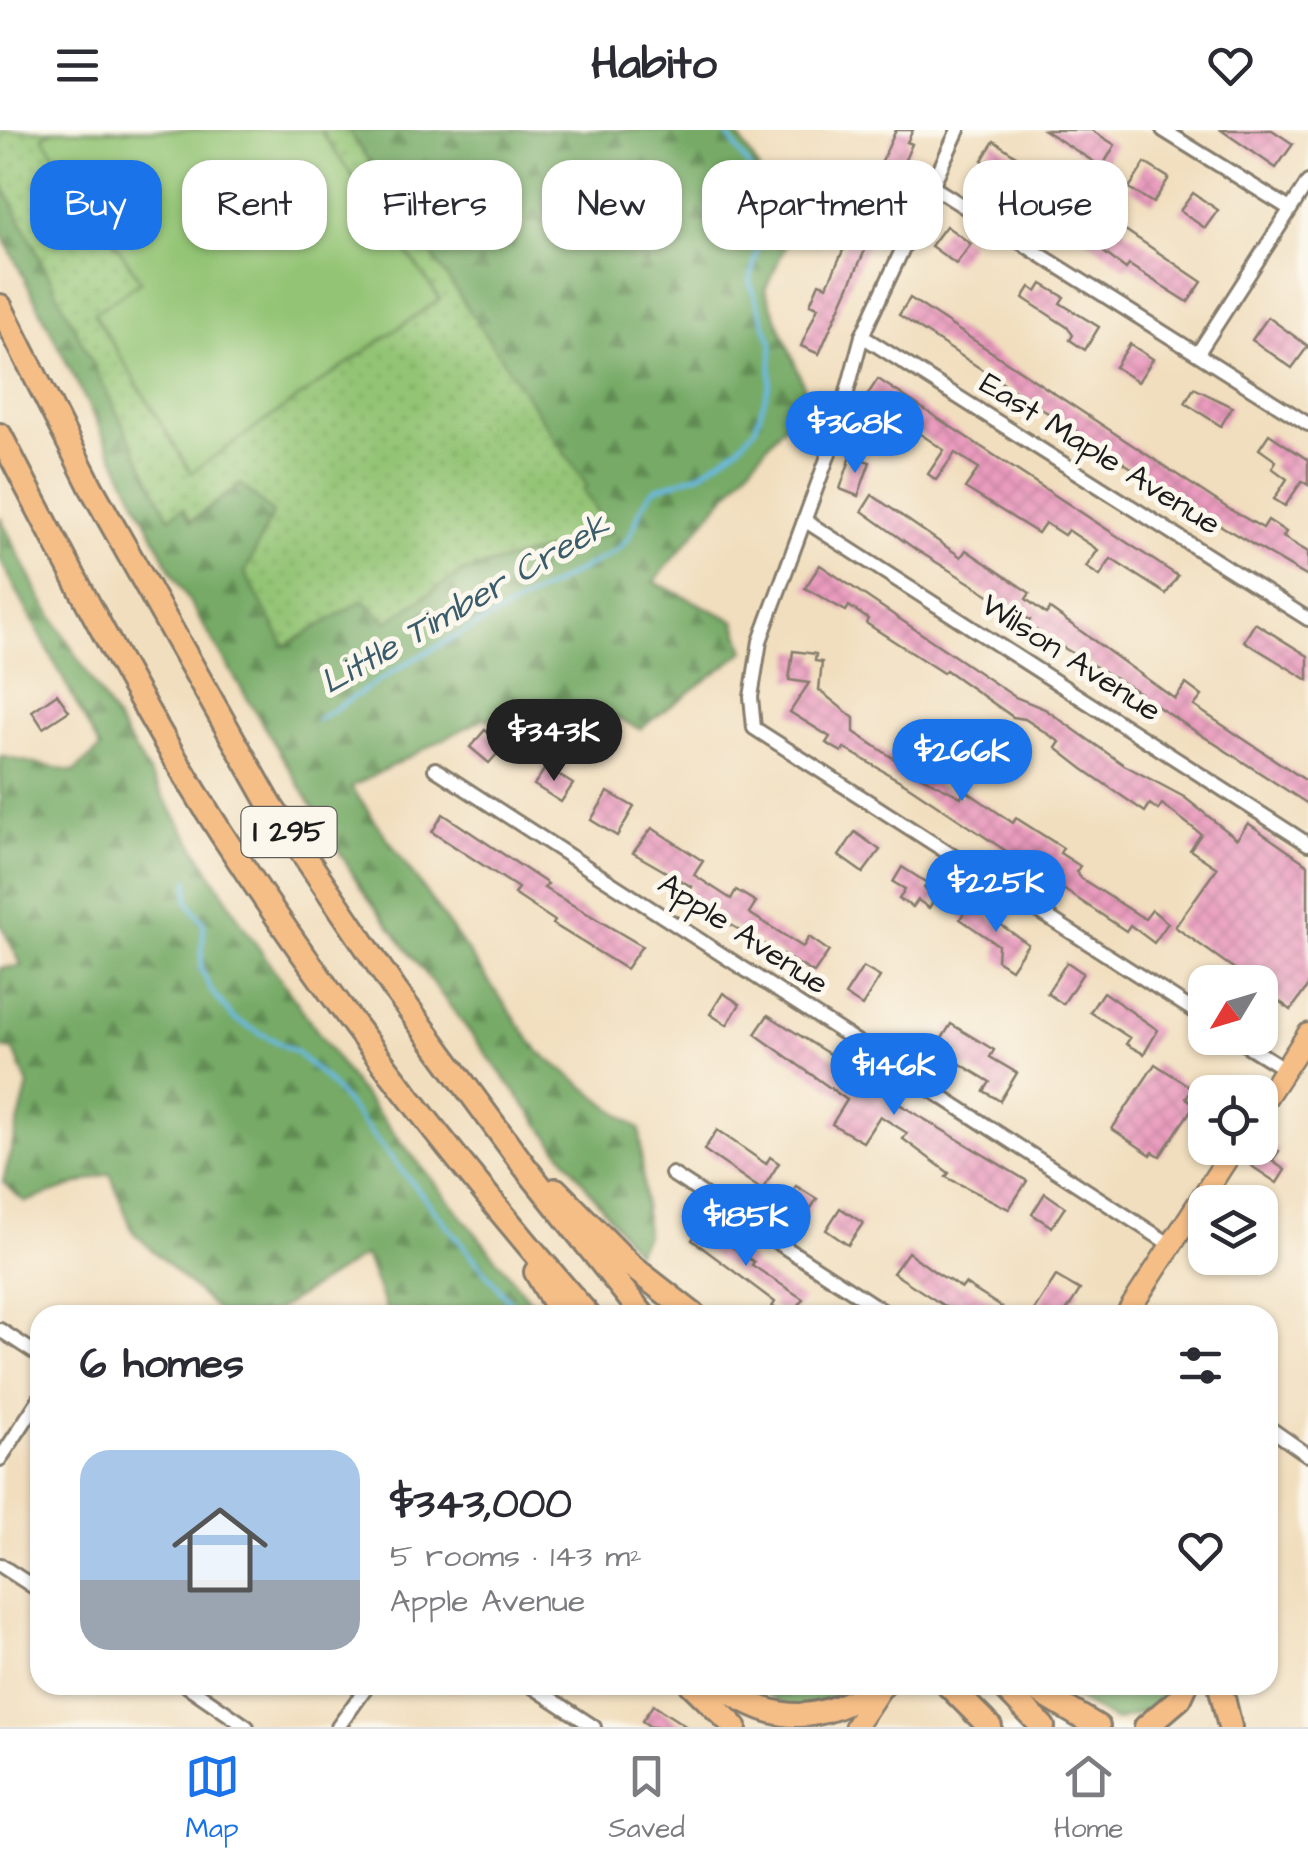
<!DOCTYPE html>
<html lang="en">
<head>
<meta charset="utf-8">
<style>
	body { margin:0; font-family:"Architects Daughter",sans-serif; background:#f2f2f3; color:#2b2b33; height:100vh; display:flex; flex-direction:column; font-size:38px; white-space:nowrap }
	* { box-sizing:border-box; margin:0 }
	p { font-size:32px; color:#7c7c81 }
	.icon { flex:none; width:55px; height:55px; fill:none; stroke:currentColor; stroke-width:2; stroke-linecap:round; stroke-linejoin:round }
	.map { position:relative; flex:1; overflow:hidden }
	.details { position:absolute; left:30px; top:1175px; width:1248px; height:390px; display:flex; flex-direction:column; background:#fff; border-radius:30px; box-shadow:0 2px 8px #0004 }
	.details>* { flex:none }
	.top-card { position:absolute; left:30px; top:30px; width:1250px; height:90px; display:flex; gap:20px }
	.needle { width:65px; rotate:232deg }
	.controls { position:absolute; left:1188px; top:835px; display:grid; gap:20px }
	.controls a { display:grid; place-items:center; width:90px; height:90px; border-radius:20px; background:#fff; box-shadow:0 2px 8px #0004; font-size:50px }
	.price { position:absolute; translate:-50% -85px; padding:0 22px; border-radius:35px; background:#1a73e8; color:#fff; font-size:32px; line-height:65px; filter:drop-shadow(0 2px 5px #0008) }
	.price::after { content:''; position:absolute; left:50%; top:60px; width:30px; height:22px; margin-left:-15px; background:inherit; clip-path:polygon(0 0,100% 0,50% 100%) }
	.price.active { background:#222; color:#fff }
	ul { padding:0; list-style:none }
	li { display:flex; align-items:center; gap:30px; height:250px; padding:0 50px }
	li+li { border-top:2px solid #e1e1e2 }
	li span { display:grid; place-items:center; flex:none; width:280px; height:200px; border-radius:30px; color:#555 }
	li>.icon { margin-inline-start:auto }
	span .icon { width:120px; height:120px; fill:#fffc; stroke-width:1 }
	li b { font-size:42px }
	h2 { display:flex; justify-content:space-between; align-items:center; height:120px; padding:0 50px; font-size:42px }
	.pill { padding:0 35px; border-radius:30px; background:#fff; box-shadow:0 2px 8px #0004; font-size:35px; line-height:90px }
	.pill.active { background:#1a73e8; color:#fff }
	header { display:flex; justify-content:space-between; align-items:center; height:130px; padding:0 50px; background:#fff; font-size:45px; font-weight:700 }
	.tab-bar { display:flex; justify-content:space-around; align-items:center; height:140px; border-top:2px solid #e1e1e2; background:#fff; font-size:28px; color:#7c7c81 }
	.tab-bar a { display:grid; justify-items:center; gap:5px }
	.tab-bar .active { color:#1a73e8 }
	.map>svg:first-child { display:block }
	.forest { fill:url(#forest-firs); stroke:#496341; stroke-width:2.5 }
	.park { fill:url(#park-dots); stroke:#587048; stroke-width:2.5 }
	.garden { fill:#93c474; stroke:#587048; stroke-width:2.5 }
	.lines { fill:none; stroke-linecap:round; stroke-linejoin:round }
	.stream { stroke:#6abbe5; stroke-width:4 }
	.building { fill:url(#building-cross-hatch) }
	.street-casing { stroke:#867d6d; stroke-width:18 }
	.primary-casing { stroke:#867d6d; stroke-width:25 }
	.highway-casing { stroke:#867d6d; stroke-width:28 }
	.street { stroke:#fff; stroke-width:12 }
	.primary { stroke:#f6be87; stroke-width:20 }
	.highway { stroke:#f6be87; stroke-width:22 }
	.labels { text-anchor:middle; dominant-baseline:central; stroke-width:10; stroke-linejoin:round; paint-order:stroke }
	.shield { fill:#fbf7ec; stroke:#5f5e5a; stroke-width:2.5 }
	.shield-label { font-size:30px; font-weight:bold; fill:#1c1c1c }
	.street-label { font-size:32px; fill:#1c1c1c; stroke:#fbf7ec }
	.water-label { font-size:35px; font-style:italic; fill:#3b5c6c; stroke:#fbf7ec }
</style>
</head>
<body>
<header><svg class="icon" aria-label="menu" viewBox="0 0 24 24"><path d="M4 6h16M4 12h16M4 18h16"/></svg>Habito<svg class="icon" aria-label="heart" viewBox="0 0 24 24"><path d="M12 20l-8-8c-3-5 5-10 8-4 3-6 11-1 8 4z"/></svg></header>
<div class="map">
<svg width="1308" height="1597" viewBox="0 0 1308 1597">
	<defs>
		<pattern id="forest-firs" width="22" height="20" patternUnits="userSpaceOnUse" patternTransform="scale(2.5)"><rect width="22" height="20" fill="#76aa66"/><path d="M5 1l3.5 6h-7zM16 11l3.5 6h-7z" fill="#608a53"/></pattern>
		<pattern id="park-dots" width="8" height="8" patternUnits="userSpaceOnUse" patternTransform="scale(2.5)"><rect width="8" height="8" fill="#93c474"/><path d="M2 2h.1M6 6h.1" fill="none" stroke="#7ea864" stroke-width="1.8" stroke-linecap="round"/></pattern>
		<pattern id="building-cross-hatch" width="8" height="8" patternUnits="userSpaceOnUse" patternTransform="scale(2.5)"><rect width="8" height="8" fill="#ea9bbe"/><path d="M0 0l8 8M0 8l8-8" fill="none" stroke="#c885a3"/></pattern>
	</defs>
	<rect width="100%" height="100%" fill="#fbf7ec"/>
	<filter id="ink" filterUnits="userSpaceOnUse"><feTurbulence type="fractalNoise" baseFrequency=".01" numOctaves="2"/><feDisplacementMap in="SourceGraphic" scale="20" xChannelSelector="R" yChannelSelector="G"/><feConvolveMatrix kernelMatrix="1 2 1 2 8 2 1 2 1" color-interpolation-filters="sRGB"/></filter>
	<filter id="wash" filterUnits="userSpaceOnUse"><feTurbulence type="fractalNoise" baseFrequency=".0048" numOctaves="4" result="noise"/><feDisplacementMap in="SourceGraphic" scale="40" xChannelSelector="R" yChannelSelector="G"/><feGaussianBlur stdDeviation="2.25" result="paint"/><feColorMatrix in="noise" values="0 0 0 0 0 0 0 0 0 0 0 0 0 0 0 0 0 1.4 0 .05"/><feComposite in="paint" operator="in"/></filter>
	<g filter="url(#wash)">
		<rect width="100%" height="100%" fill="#f1debe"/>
		<!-- forest -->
		<g class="forest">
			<polygon points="348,0 734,0 758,37 785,117 765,160 808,266 654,452 735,491 745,521 640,599 595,578 547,606 485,588 351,657 538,921 640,1000 646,1104 636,1122 363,761 175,448 0,100 0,47 192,391 311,301 368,467 610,402"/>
			<polygon points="0,387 42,470 244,797 355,955 542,1185 388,1185 365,1125 269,1185 222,1185 133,1102 110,1043 25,1072 3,1052 28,955 14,920 0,918 0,838 22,836 0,793 0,626 74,642 100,619 0,429"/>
			<polygon points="751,1555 852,1555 832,1572 795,1580"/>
			<polygon points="1052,1555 1165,1555 1158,1577 1115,1591"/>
		</g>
		<!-- park -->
		<polygon class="park" points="0,0 348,0 587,356 583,360 610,403 461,442 387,492 363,470 285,516 245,443 273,383 241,354 191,391 183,378 169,387 0,48"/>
		<!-- garden -->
		<polygon class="garden" points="53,0 320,0 440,169 191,343 94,183 141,151 43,7"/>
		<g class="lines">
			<!-- stream -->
			<g class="stream">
				<path d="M317,590L412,530L614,422C641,403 633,379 655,359L699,344L738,317L755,298L770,253L772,214L750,153L765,82L753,43L724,0"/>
				<polyline points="188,750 188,771 204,794 201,839 212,862 234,889 296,922 328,951 521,1185"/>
			</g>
		</g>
		<g id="blocks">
			<!-- building -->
			<g class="building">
				<polygon points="896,0 913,0 907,12 912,14 819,224 801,216 818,177 810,174 819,153 827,156 868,65 862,62 871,39 877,42"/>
				<polygon points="1044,0 1091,0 1115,15 1102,37"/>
				<polygon points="1221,0 1272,0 1293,14 1276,38"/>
				<polygon points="994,11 1202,152 1188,172 1129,135 1126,139 982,30"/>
				<polygon points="1145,33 1169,48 1153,73 1129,58"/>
				<polygon points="1193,63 1218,80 1205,98 1180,81"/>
				<polygon points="946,96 971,114 956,134 931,116"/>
				<polygon points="1042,154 1064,167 1060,173 1099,197 1085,220 1070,210 1073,205 1067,197 1023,168 1030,157 1037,162"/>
				<polygon points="910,168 1229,379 1263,398 1268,390 1286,402 1283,407 1308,422 1308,447 1206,387 899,185"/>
				<polygon points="1268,187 1308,216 1292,238 1252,210"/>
				<polygon points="1130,214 1153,229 1138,252 1115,237"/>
				<polygon points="878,249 1178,446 1166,464 1111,429 1100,446 1086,437 1098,420 1068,400 1064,405 1045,393 1038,403 965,358 979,338 955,323 936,350 928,344 944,320 866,267"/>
				<polygon points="1194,258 1232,277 1221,296 1185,273"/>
				<polygon points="1269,304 1308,330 1308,355 1302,351 1285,376 1274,369 1287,349 1272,338 1276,331 1259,319"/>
				<polygon points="851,326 870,332 858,366 840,359"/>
				<polygon points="872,365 961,427 966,420 1030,463 1026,469 1046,484 1050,479 1175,569 1186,554 1202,566 1194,576 1308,652 1308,674 1155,575 1152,580 1142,573 1140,563 1042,505 1027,494 1030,490 915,419 862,381"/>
				<polygon points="820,435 1015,567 1045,579 1124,635 1184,667 1237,709 1248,693 1308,735 1308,856 1291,880 1260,857 1260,852 1253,852 1175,797 1217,738 1190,720 1201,704 1162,674 1158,680 1150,674 1145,682 1083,639 1056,618 1060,612 1025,589 1013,587 946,540 943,543 866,493 868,489 849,476 846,481 805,458"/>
				<polygon points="1255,493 1308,526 1308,550 1244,511"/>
				<polygon points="793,521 816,524 815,531 822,532 819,560 854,588 854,602 920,646 961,667 965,660 1013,693 1016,688 1063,718 1060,723 1080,736 1076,742 1082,749 1145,789 1152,780 1168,793 1154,813 1130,795 1126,801 907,655 844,618 842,622 826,613 830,607 790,582 809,553 789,550"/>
				<polygon points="57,564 69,581 43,598 32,581"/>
				<polygon points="485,600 504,616 489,633 470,617"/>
				<polygon points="546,637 573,654 561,672 534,655"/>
				<polygon points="608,662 634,677 617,706 591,690"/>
				<polygon points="443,684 548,754 544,758 642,816 626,839 553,794 555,791 514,764 518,758 432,702"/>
				<polygon points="652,698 703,731 694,745 731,769 736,760 756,772 749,783 803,817 809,807 829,821 814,843 719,788 686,765 692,757 633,723"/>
				<polygon points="855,702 880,720 863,743 839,726"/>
				<polygon points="902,737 927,753 924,758 937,766 929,778 918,770 913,777 899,769 905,759 893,752"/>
				<polygon points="970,773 1028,814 1011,839 997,830 998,815 960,789"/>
				<polygon points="1067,832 1083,843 1063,874 1047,863"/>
				<polygon points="863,837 880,847 862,876 845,865"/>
				<polygon points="1103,862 1158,900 1144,924 1126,914 1130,908 1090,882"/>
				<polygon points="723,863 740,874 727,895 710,884"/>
				<polygon points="768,885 868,949 866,954 1027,1051 1009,1079 946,1047 949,1043 903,1009 907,1003 880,986 863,1012 832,994 847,970 755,904"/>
				<polygon points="951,894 994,920 990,927 1017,943 1000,971 984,961 990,952 952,929 947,937 931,926"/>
				<polygon points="1155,934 1192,958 1186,968 1195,974 1160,1026 1153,1022 1151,1025 1112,999"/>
				<polygon points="717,1000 766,1034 770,1027 779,1033 762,1060 704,1020"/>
				<polygon points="1266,1012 1279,1021 1272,1031 1285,1040 1277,1053 1250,1035"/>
				<polygon points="796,1056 817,1069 805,1087 784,1074"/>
				<polygon points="1045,1063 1065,1077 1052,1097 1032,1084"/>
				<polygon points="840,1078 863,1093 848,1115 826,1100"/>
				<polygon points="705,1090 721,1100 717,1106 754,1132 752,1135 803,1169 792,1185 772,1177 775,1172 692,1110"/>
				<polygon points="908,1122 935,1142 962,1158 965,1154 1014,1185 945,1185 949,1179 893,1143"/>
				<polygon points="1056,1146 1080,1160 1064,1185 1031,1185"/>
				<polygon points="653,1575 687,1597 651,1597 642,1591"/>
			</g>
		</g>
	</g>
	<g filter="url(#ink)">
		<use href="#blocks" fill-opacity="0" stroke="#867d6d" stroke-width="2.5"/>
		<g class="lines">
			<defs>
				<g id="street">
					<polyline points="958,0 862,206 835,307 760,511 751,567 754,598 1205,888"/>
					<polyline points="1163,0 1290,79"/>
					<polyline points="933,57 1308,294"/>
					<polyline points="862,206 1308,489"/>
					<polyline points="1198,223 1308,52"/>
					<polyline points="804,390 1308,714"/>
					<polyline points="435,639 1171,1115"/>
					<polyline points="1235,908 1285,939"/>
					<polyline points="672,1044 889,1185"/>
					<polyline points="0,1200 40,1226"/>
					<polyline points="1268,1297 1308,1325"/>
					<polyline points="0,1329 40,1268"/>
					<polyline points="0,1435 40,1461"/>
					<polyline points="186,1555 247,1597"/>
					<polyline points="530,1555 594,1597"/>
					<polyline points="338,1597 368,1555"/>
				</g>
				<g id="primary">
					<polyline points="1260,977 1308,904"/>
					<polyline points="1126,1185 1234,1018"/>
					<polyline points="855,1597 883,1555"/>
				</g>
				<g id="highway">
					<polyline points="0,176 91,357 271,676 395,860 525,1037 643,1185"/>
					<path d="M0,305C70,440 139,575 221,703C331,873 455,1032 588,1185"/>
					<polyline points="556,1060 630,1135 694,1185"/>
					<polyline points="536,1142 561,1185"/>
					<polyline points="692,1555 735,1597"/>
					<path d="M717,1555C784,1597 815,1593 883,1555"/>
					<polyline points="948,1555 990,1597"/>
					<polyline points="1002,1555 1043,1597"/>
					<polyline points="1028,1555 1098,1597"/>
					<polyline points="1220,1555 1230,1597"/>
					<polyline points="1146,1597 1180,1568 1186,1555"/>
				</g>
			</defs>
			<!-- street casing -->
			<use href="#street" class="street-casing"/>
			<!-- primary casing -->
			<use href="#primary" class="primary-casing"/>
			<!-- highway casing -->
			<use href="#highway" class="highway-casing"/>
			<!-- street -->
			<use href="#street" class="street"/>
			<!-- primary -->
			<use href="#primary" class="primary"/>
			<!-- highway -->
			<use href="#highway" class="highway"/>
		</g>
	</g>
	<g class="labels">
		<!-- shield labels -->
		<rect class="shield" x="241.5" y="677" width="95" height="50" rx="8"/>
		<g class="shield-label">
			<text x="289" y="702">I 295</text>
		</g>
		<!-- street labels -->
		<g class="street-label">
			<text transform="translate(1100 324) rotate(32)">East Maple Avenue</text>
			<text transform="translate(1071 528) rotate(33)">Wilson Avenue</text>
			<text transform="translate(743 804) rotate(33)">Apple Avenue</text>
		</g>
		<!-- water labels -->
		<g class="water-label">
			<text transform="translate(465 474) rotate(-30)">Little Timber Creek</text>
		</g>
	</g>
</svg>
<div class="controls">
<a><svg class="needle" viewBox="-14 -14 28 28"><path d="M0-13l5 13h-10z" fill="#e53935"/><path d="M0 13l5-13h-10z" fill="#7c7c81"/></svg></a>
<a><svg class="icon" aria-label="locate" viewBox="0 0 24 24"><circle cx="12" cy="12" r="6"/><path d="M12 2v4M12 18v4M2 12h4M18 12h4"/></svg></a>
<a><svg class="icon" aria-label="layers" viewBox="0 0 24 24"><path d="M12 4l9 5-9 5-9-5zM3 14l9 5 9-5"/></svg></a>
</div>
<b class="price" style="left:855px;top:346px">$368K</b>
<b class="price active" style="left:554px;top:654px">$343K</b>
<b class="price" style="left:962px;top:674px">$266K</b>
<b class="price" style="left:996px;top:805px">$225K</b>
<b class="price" style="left:894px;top:988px">$146K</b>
<b class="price" style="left:746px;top:1139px">$185K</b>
<div class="top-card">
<a class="pill active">Buy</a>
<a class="pill">Rent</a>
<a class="pill">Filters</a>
<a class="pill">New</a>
<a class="pill">Apartment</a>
<a class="pill">House</a>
</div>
<section class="details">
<h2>6 homes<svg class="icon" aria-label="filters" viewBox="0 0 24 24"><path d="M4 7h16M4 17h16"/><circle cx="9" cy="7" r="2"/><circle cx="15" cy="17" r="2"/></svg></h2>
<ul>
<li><span style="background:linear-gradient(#a9c7e8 65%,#9aa5b1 0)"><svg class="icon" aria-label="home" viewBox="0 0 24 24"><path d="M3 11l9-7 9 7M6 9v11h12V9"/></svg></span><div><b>$343,000</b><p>5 rooms · 143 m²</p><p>Apple Avenue</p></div><svg class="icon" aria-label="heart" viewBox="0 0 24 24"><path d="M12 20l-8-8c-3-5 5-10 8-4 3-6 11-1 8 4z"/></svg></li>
</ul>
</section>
</div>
<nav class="tab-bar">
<a class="active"><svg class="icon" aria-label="map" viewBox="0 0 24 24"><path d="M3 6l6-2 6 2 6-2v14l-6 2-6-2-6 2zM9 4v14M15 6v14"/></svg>Map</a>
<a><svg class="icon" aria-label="saved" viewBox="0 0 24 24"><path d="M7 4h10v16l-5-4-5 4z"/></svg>Saved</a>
<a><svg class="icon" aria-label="home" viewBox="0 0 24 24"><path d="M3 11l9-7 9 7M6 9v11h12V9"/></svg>Home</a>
</nav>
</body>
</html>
